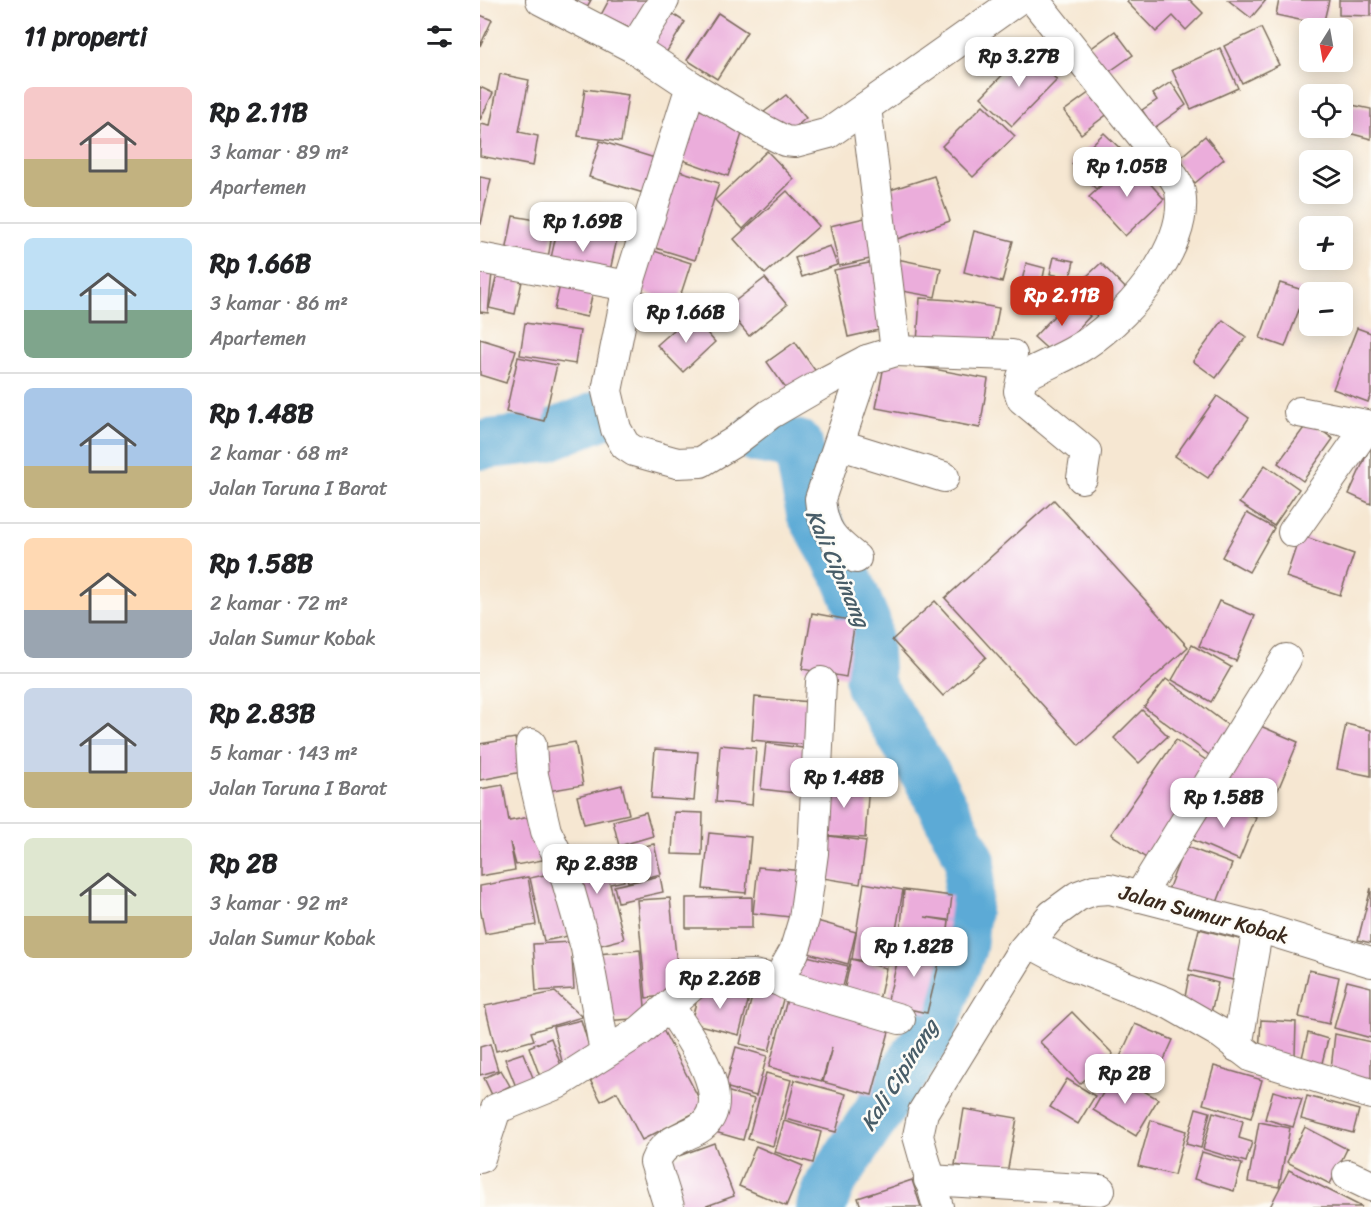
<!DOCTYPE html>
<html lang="id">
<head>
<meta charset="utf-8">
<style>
	body { margin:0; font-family:Sriracha,sans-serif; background:#f2f2f2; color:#202124; height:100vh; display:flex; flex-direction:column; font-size:22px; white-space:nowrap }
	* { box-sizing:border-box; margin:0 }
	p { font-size:20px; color:#757577 }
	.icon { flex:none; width:33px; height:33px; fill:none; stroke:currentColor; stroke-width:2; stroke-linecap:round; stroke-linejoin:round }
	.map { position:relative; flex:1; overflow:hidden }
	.panel { display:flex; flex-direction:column; background:#fff; width:480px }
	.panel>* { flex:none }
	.needle { width:39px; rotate:191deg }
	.tools { position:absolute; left:819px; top:18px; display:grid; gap:12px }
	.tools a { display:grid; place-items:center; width:54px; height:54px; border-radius:9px; background:#fff; box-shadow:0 3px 15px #0003; font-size:30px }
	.price { position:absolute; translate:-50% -51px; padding:0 14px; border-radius:12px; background:#fff; color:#222; font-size:20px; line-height:39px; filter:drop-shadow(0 2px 3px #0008) }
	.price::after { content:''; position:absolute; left:50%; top:36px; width:18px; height:14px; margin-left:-9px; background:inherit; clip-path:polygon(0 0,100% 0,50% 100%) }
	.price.selected { background:#c8321e; color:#fff }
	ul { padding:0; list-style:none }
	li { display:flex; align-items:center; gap:18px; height:150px; padding:0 24px }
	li+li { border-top:2px solid #e0e0e0 }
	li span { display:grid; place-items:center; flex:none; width:168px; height:120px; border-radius:9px; color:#555 }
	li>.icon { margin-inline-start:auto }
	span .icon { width:72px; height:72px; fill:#fffc; stroke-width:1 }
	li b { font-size:26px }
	h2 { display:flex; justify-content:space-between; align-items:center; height:72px; padding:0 24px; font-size:26px }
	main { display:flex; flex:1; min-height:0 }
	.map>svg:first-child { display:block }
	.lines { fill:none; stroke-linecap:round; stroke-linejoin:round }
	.river { stroke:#5caad6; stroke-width:50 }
	.building { fill:#ebaddb }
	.minor-casing { stroke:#7c6c5d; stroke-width:32 }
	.minor { stroke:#fff; stroke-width:30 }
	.labels { text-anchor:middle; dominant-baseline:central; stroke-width:5; stroke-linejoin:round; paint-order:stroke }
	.street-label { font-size:21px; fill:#3b2a1e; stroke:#fdfcf7 }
	.water-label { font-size:22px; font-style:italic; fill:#485d68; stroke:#fdfcf7 }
</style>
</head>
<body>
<main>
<section class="panel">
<h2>11 properti<svg class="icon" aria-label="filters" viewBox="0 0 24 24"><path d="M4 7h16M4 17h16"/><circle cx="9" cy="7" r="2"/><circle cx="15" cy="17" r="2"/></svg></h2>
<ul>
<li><span style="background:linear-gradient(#f6c9c9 60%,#c2b280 0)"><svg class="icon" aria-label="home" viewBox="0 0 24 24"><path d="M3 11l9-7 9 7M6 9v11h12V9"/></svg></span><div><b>Rp 2.11B</b><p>3 kamar · 89 m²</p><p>Apartemen</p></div></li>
<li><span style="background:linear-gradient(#bfe0f5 60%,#7fa58c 0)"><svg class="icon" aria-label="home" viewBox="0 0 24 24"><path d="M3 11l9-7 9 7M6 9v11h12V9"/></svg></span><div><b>Rp 1.66B</b><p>3 kamar · 86 m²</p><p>Apartemen</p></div></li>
<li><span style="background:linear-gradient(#a9c7e8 65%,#c2b280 0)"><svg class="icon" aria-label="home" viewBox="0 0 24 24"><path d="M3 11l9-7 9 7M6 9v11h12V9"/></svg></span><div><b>Rp 1.48B</b><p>2 kamar · 68 m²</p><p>Jalan Taruna I Barat</p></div></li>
<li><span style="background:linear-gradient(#ffd9b3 60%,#9aa5b1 0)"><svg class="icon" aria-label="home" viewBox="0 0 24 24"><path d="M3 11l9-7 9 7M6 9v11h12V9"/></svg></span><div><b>Rp 1.58B</b><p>2 kamar · 72 m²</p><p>Jalan Sumur Kobak</p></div></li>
<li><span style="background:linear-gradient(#c9d6e8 70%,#c2b280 0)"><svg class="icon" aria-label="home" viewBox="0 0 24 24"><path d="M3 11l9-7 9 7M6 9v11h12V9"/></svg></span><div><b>Rp 2.83B</b><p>5 kamar · 143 m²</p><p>Jalan Taruna I Barat</p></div></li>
<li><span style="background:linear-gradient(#dfe7d0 65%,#c2b280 0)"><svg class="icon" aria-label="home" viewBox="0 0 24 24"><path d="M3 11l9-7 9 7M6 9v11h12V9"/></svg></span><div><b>Rp 2B</b><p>3 kamar · 92 m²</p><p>Jalan Sumur Kobak</p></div></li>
</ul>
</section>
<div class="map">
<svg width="891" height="1207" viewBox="0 0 891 1207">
	<rect width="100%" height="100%" fill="#fdfcf7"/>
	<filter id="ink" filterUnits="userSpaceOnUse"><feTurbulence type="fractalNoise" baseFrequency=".0167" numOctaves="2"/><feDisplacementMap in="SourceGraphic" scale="12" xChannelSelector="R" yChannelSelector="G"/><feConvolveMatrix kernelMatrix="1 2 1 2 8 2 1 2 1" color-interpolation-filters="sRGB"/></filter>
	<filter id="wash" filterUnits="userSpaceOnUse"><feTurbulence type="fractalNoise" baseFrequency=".008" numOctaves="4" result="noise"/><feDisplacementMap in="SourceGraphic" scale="24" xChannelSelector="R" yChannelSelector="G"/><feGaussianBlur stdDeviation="1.35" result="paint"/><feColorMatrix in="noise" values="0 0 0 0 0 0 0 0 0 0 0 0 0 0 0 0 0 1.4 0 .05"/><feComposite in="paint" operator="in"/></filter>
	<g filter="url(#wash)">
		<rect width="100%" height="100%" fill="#f6e7d2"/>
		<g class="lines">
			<!-- river -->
			<g class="river">
				<polyline points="277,438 318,445 331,513 366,575 386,623 390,685 448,778 491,861 482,947 450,1034 350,1184 341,1207"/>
				<polyline points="0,445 63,438 121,415"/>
			</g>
		</g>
		<g id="blocks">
			<!-- building -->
			<g class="building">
				<polygon points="71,0 111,0 104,12"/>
				<polygon points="129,0 176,0 160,33 121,15"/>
				<polygon points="649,0 710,0 723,13 706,30 693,16 676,32 647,2"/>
				<polygon points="748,0 786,0 771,18"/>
				<polygon points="799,0 849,0 843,25 796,15"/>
				<polygon points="859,0 891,0 891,16 859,15"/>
				<polygon points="191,13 205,22 186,53 172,44"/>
				<polygon points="238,13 267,32 237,79 207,60"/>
				<polygon points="0,15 12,20 0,46"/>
				<polygon points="781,28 799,65 762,83 744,46"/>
				<polygon points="635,31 653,55 623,76 606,52"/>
				<polygon points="740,48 758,88 711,109 692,70"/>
				<polygon points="547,50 577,80 532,126 501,97"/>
				<polygon points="20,74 49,80 39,132 58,136 53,166 0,156 1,124 10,126"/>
				<polygon points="691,82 706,105 674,128 662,110 677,100 673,94"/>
				<polygon points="0,87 13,93 0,120"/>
				<polygon points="617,87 633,110 601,134 584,111"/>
				<polygon points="105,89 148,95 141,142 98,136"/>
				<polygon points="306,95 326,118 305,136 284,112"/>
				<polygon points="503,105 535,136 493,177 462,146"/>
				<polygon points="872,105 891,109 891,139 865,132"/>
				<polygon points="211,107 265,125 248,176 194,157"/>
				<polygon points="624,133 649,157 616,189 592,164"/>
				<polygon points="725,136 744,159 715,183 696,161"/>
				<polygon points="120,141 178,159 167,194 109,177"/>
				<polygon points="287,151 314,179 263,229 235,200"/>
				<polygon points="649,160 684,199 645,236 609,197"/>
				<polygon points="193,169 239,183 215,260 169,246"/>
				<polygon points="454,176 470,221 417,239 401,193"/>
				<polygon points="0,177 11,179 1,224 0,224"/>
				<polygon points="307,191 339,226 285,274 254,239"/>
				<polygon points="33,216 74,223 67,264 25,257"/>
				<polygon points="389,217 399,257 359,266 350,226"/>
				<polygon points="78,226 137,239 128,280 69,267"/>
				<polygon points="494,231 533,241 522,282 484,272"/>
				<polygon points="350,246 357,265 322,277 315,258"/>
				<polygon points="168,249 211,263 198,303 155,289"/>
				<polygon points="574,257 594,261 590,278 570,274"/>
				<polygon points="417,259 461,268 455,297 411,289"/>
				<polygon points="0,261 13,263 8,313 0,312"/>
				<polygon points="394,262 408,328 368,337 354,270"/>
				<polygon points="546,263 565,268 558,302 538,299"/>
				<polygon points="621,263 652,295 623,322 592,290"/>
				<polygon points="19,266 44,272 35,314 9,308"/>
				<polygon points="82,276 115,284 107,317 74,310"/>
				<polygon points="285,278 307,305 269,336 246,308"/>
				<polygon points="800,283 826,291 805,347 780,338"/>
				<polygon points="440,298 471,300 519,308 512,345 437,343"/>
				<polygon points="591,298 610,316 574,355 554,337"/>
				<polygon points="211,315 235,342 203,372 177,345"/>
				<polygon points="743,320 766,337 736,378 713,361"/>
				<polygon points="45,323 100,331 95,364 40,355"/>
				<polygon points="877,328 891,333 891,394 888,402 853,389"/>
				<polygon points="0,339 36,350 26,383 0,375"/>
				<polygon points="315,342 337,373 309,393 287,362"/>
				<polygon points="38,357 77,365 64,421 26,412"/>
				<polygon points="405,360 508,379 500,428 396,408"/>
				<polygon points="737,396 769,418 728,478 695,456"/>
				<polygon points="829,421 853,439 823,481 798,463"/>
				<polygon points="891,445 891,504 869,494"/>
				<polygon points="785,465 819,489 794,526 759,503"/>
				<polygon points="574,500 708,647 599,745 465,598"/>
				<polygon points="767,513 794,528 769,572 742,557"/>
				<polygon points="820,535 874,554 860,595 806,577"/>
				<polygon points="455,601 506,657 463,696 412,640"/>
				<polygon points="739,601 775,616 756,661 719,646"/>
				<polygon points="332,613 375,621 366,677 322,669"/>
				<polygon points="712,645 751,667 731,702 692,680"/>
				<polygon points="686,679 757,732 736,760 664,707"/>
				<polygon points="275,697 330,702 327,745 272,740"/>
				<polygon points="662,710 688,736 659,763 634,738"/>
				<polygon points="771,722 818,742 790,809 743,790"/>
				<polygon points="866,724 891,730 891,776 857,769"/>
				<polygon points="35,738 42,772 0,780 0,744"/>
				<polygon points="696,740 735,766 669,860 631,834"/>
				<polygon points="95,742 103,785 68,791 60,748"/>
				<polygon points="286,743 329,749 324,794 281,789"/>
				<polygon points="240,745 276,748 272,805 236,802"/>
				<polygon points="175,749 218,752 214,801 171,798"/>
				<polygon points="342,780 389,783 385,838 339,835"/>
				<polygon points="23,785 29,821 60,815 68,859 36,865 30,842 35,870 0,876 0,789"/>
				<polygon points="142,785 149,814 104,824 97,796"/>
				<polygon points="729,798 776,818 759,860 711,839"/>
				<polygon points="166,812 173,836 139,846 133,821"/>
				<polygon points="194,812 223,813 222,855 192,854"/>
				<polygon points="229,833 271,837 266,893 223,889"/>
				<polygon points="342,835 386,841 380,884 336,877"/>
				<polygon points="174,844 181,874 148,882 140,851"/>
				<polygon points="705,846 752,864 733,913 686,895"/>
				<polygon points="136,848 144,881 130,884 144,939 109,948 86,861"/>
				<polygon points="278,867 324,871 320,918 273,913"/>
				<polygon points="74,873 88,936 64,941 50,878"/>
				<polygon points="180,876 183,892 138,902 134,886"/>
				<polygon points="48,877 56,925 5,934 0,908 0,886"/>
				<polygon points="384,883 423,890 410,965 372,959"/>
				<polygon points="891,888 891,943 878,940"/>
				<polygon points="424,890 472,896 469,920 445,917 469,921 466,946 420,940"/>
				<polygon points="272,897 272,928 206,928 206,898"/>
				<polygon points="190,898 200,994 166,998 157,900"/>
				<polygon points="330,919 376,932 368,964 321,951"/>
				<polygon points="719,929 763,940 753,980 709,970"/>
				<polygon points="91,942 94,989 56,991 53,944"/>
				<polygon points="422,942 462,951 447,1013 407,1004"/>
				<polygon points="160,950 166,1018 124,1021 118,954"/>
				<polygon points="319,954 368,966 361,995 311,983"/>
				<polygon points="371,959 406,968 398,1005 363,996"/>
				<polygon points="829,970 859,977 849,1024 819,1017"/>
				<polygon points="709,975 738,983 730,1017 703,1008"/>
				<polygon points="867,981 891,987 891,1038 854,1028"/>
				<polygon points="275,985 305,992 289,1051 260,1044"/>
				<polygon points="220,986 269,998 259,1035 211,1023"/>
				<polygon points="75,992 102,1017 51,1032 54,1040 16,1051 5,1006"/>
				<polygon points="308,996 410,1028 392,1095 343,1082 352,1047 342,1081 289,1067"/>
				<polygon points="592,1012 633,1054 600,1084 560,1042"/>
				<polygon points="101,1020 112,1056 83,1065 73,1027"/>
				<polygon points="781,1020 816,1022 815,1056 779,1054"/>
				<polygon points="655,1024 693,1040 678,1073 640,1057"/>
				<polygon points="181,1026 224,1108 162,1140 137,1092 121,1101 106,1072"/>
				<polygon points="828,1033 848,1039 839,1075 819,1070"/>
				<polygon points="855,1034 891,1042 891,1085 850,1077"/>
				<polygon points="71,1038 84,1074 62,1082 49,1047"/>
				<polygon points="10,1044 18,1070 0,1075 0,1047"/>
				<polygon points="256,1047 287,1056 276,1096 245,1087"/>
				<polygon points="43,1053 56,1085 38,1092 25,1059"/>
				<polygon points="734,1066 782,1080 771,1118 723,1104"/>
				<polygon points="21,1070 30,1086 12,1095 4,1078"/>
				<polygon points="286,1073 311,1080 293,1146 268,1139"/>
				<polygon points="634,1074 678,1099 656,1136 613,1110"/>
				<polygon points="587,1079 615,1096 598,1124 570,1107"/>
				<polygon points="315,1080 366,1094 356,1132 305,1119"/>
				<polygon points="246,1091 274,1099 263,1140 235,1132"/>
				<polygon points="793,1091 822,1099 813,1127 785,1119"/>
				<polygon points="827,1096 879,1110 873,1133 821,1119"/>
				<polygon points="716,1108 730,1112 721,1148 706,1144"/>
				<polygon points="484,1109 537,1118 527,1174 475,1165"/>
				<polygon points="733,1112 763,1121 759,1138 772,1142 766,1162 723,1149"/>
				<polygon points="671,1120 706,1131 694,1175 658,1166"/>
				<polygon points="304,1121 341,1132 333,1163 295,1152"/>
				<polygon points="779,1122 810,1128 799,1187 768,1182"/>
				<polygon points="825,1127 867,1149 850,1184 807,1162"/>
				<polygon points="234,1143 254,1196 224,1207 202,1207 185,1161"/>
				<polygon points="276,1146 323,1166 306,1206 259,1186"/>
				<polygon points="722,1152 762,1164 754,1191 714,1179"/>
				<polygon points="809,1170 882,1207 790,1207"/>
				<polygon points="432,1180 441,1207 381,1207 378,1198"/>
			</g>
		</g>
	</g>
	<g filter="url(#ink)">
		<use href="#blocks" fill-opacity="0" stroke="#7c6c5d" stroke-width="1.5"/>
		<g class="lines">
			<defs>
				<g id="minor">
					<polyline points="61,0 154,48 211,86 148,286 127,391 136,429 145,445 154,451 197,463 221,462 254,442 290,414 347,381 387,360 416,351"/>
					<path d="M554,0L687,167C691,174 699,183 700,191C711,248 642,324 596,350C579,360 560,367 542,377L539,391L542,399L606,452L602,478"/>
					<polyline points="154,48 184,0"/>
					<polyline points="211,86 282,129 305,141 315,142 349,133 386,107"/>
					<polyline points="0,258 148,286"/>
					<polyline points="532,355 416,351 386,107 537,0"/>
					<polyline points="819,412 891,426"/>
					<polyline points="361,445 464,477"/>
					<polyline points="813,532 888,426"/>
					<path d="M376,558C352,539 343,531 340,499L387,360"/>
					<polyline points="51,744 53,775 66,831 82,864 106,948 125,1052"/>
					<polyline points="659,897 806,659"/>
					<polyline points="550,943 591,965 688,1003 742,1034 772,1057 891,1094"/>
					<polyline points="298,980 311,987 420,1019"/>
					<polyline points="757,1047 778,927"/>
					<polyline points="0,1158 16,1109 77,1084 160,1031 214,984 231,976 273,975 298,980 314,952 324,919 333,853 341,682"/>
					<polyline points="868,1175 891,1186"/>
					<polyline points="449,1180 620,1190"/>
					<path d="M189,1207L175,1162C183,1141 201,1139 218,1129C260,1103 208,1036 190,1007"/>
					<polyline points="458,1207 438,1136 443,1112 542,951 572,915 598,896 614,890 630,889 778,927 891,962"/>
				</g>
			</defs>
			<!-- minor casing -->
			<use href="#minor" class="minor-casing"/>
			<!-- minor -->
			<use href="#minor" class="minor"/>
		</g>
	</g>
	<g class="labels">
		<!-- street labels -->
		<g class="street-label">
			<text transform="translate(724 914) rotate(15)">Jalan Sumur Kobak</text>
		</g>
		<!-- water labels -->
		<g class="water-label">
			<text transform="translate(358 568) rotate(66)">Kali Cipinang</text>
			<text transform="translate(419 1075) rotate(-58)">Kali Cipinang</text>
		</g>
	</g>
</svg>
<div class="tools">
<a><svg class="needle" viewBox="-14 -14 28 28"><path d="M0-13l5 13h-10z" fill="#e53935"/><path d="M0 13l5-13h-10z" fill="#757577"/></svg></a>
<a><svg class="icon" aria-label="locate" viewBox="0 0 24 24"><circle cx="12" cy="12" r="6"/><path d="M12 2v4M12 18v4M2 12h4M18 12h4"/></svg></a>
<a><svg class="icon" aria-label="layers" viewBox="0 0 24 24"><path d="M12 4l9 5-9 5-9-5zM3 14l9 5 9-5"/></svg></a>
<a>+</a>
<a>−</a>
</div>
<b class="price" style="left:539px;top:88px">Rp 3.27B</b>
<b class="price" style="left:647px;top:198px">Rp 1.05B</b>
<b class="price" style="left:103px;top:253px">Rp 1.69B</b>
<b class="price selected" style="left:582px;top:327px">Rp 2.11B</b>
<b class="price" style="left:206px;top:344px">Rp 1.66B</b>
<b class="price" style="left:364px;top:809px">Rp 1.48B</b>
<b class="price" style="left:744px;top:829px">Rp 1.58B</b>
<b class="price" style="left:117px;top:895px">Rp 2.83B</b>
<b class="price" style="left:434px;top:978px">Rp 1.82B</b>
<b class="price" style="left:240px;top:1010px">Rp 2.26B</b>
<b class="price" style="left:645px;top:1105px">Rp 2B</b>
</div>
</main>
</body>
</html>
